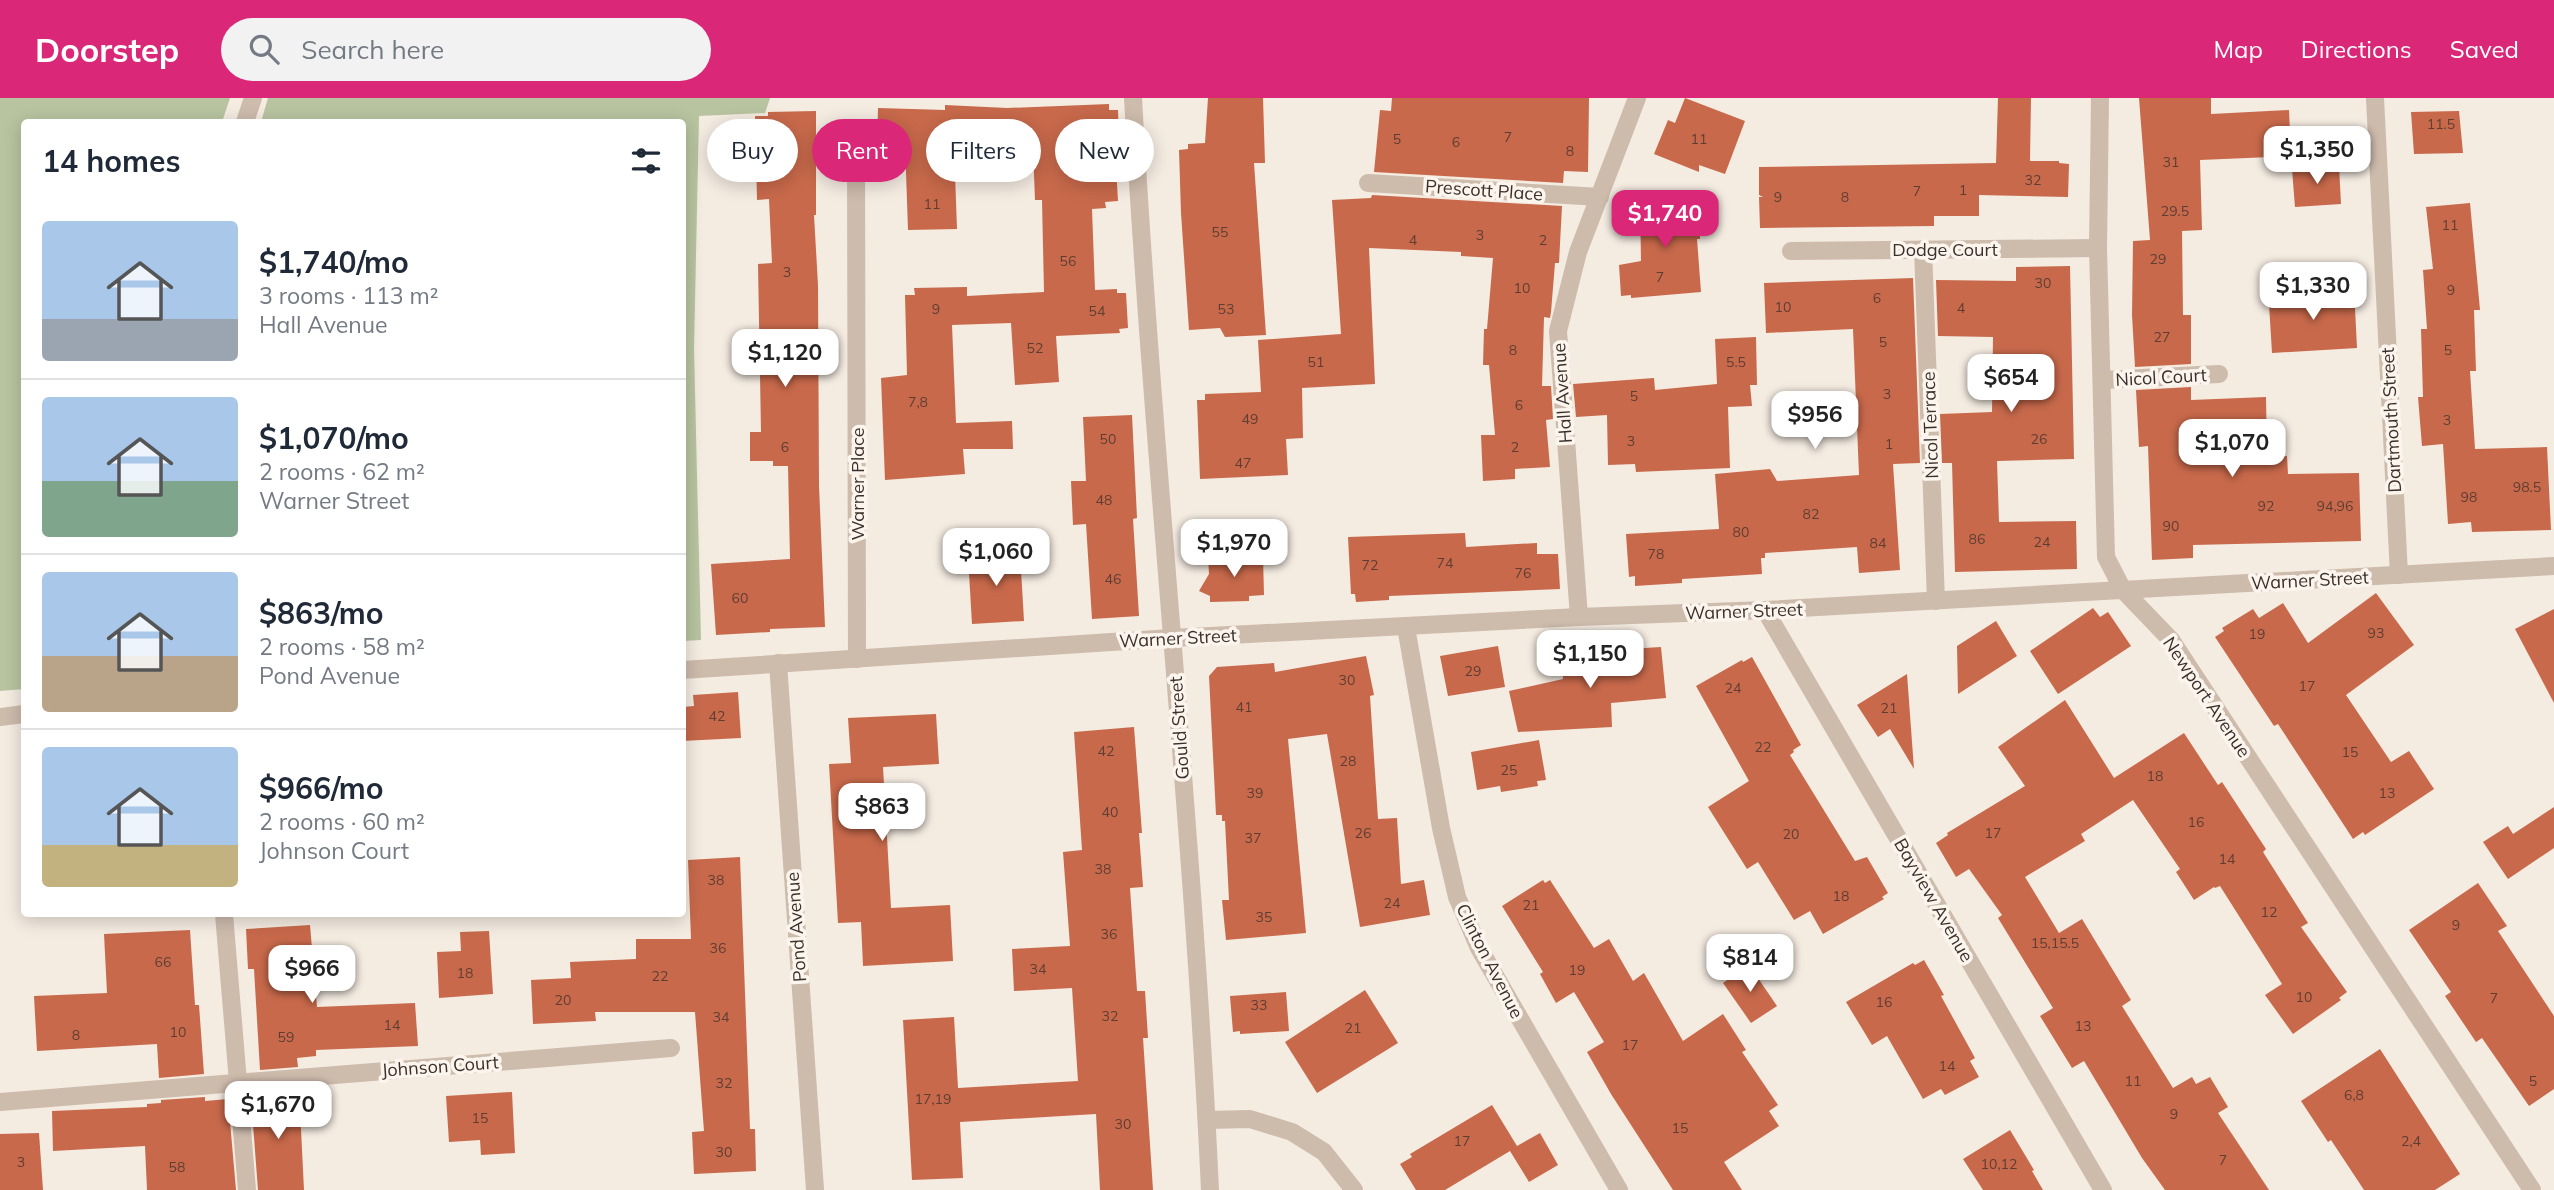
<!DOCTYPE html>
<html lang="en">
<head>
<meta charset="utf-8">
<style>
	body { margin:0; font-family:Mulish,sans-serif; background:#f2f2f3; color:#1f2937; height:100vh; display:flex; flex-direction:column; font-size:26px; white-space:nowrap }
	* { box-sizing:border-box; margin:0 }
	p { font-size:23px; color:#747a83 }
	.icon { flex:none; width:38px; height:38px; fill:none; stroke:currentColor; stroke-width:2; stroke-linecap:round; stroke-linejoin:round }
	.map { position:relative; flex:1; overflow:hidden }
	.drawer { position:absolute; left:21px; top:21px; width:665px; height:798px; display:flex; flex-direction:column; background:#fff; border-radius:7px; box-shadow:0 4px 18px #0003 }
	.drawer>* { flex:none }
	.top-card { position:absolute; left:707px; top:21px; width:665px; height:63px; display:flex; gap:14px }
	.price { position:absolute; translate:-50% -60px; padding:0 16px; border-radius:14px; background:#fff; color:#222; font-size:23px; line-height:46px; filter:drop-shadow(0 2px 4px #0008) }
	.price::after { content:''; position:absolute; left:50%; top:42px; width:21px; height:16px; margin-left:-10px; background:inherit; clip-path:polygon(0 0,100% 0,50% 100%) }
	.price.selected { background:#db2777; color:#fff }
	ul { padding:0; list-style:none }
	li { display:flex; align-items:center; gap:21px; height:175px; padding:0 21px }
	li+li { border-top:2px solid #e0e1e3 }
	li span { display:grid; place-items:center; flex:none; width:196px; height:140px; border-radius:7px; color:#555 }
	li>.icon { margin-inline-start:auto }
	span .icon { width:84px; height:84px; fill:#fffc; stroke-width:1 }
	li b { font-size:30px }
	h2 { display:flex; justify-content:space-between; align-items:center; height:84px; padding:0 21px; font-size:30px }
	.pill { padding:0 24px; border-radius:32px; background:#fff; box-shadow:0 4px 18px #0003; font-size:24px; line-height:63px }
	.pill.selected { background:#db2777; color:#fff }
	header { display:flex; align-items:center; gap:42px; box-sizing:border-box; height:98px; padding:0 35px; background:#db2777; color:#fff }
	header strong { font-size:33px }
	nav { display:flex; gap:38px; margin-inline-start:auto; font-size:24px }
	.search { width:490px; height:63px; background:#f2f2f3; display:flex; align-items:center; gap:18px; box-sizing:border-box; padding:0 24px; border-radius:38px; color:#747a83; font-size:26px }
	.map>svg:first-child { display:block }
	.green { fill:#b8c4a0 }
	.building { fill:#c8694b }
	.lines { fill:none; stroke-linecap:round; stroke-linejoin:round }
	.minor { stroke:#cdbbac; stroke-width:18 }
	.labels { text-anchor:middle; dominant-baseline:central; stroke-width:7; stroke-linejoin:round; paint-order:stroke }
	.number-label { font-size:14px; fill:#5e3e33 }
	.street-label { font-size:18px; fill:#3b302b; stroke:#fbf5ee }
</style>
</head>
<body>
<header>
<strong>Doorstep</strong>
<div class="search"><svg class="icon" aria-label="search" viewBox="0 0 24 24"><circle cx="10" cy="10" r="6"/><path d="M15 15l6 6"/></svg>Search here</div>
<nav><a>Map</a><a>Directions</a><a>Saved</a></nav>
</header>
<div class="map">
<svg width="2554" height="1092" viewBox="0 0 2554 1092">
	<rect width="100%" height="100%" fill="#f4ebe1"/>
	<!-- green -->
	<g class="green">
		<polygon points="0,0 230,0 222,24 24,24 24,591 0,593"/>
		<polygon points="268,0 770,0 765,15 699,18 694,251 701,542 683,543 682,24 261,24"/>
	</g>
	<!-- building -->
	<g class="building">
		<polygon points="1208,0 1263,0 1265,65 1254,65 1266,237 1225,239 1220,230 1189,232 1181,115 1179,52 1188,51 1188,46 1205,45"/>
		<polygon points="1392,0 1589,0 1588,74 1564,73 1563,85 1374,74 1380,12 1391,13"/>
		<polygon points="1685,0 1745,23 1725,76 1699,67 1699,74 1654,56 1668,22 1675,25"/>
		<polygon points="1998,0 2031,0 2030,63 2059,63 2059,65 2069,66 2068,99 1979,97 1979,118 1934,118 1934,128 1760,130 1759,99 1763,99 1759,97 1759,69 1996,65"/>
		<polygon points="2139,0 2211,0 2211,16 2289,12 2291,58 2200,62 2202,132 2182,133 2183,217 2191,217 2191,266 2135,269 2132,217 2133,143 2150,142"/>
		<polygon points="1109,6 1109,12 1118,12 1119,44 1117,43 1115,50 1118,103 1105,104 1106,110 1092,111 1095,192 1117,191 1117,195 1126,195 1128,230 1119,231 1120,235 1056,238 1059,284 1015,287 1011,225 952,227 956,325 1012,323 1013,351 963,351 965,376 885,382 881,280 907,277 905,197 915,197 914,190 967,189 967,198 1044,194 1042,102 1035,102 1033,51 954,48 957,131 908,132 905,46 877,45 878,10 945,12 945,7 1007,10"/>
		<polygon points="816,13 816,117 814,117 818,187 819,388 825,529 770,531 770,534 716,537 711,466 790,461 788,368 773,368 773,363 750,363 750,334 761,334 758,166 772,165 769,101 757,102 755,18 768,18 768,14"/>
		<polygon points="2459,13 2463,55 2414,56 2411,14"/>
		<polygon points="2339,68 2341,106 2295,109 2292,71"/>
		<polygon points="1372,97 1562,108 1559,165 1555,165 1551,214 1550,220 1544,219 1542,288 1551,288 1553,321 1546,322 1550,369 1515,371 1515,381 1483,383 1481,337 1495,337 1489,267 1483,267 1484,231 1487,231 1493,160 1461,158 1461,154 1369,150 1375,286 1302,290 1303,340 1286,341 1288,377 1200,381 1197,302 1205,302 1205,296 1261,294 1258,242 1341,236 1332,102 1371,100"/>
		<polygon points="1699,100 1700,141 1697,141 1701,194 1631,200 1631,197 1621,198 1619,167 1641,163 1640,101"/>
		<polygon points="2470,105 2480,212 2474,212 2476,273 2470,273 2475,351 2547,349 2551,432 2472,434 2471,424 2448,426 2443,346 2422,348 2418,299 2423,299 2421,231 2427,231 2423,172 2433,171 2426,109"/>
		<polygon points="2070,168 2074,361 1997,363 1999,424 2076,423 2077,471 1955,474 1952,365 1942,365 1940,316 1992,314 1993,239 1938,238 1936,182 2016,183 2016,169"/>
		<polygon points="1913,180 1920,365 1893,366 1900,472 1859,475 1857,449 1765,455 1765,460 1761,460 1762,476 1682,481 1682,485 1635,488 1635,478 1629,479 1626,436 1719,431 1715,376 1770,371 1777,383 1859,377 1853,231 1766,235 1764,185"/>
		<polygon points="2343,187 2344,210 2355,210 2357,250 2272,255 2269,206 2287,205 2287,197 2315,196 2315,189"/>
		<polygon points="1756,239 1757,287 1750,287 1752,308 1728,309 1730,370 1636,374 1635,366 1608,367 1607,317 1576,319 1573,286 1654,280 1655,292 1717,286 1715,241"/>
		<polygon points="2191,289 2191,302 2266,299 2267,359 2287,358 2288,376 2359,375 2361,443 2193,447 2193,460 2152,462 2148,348 2139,349 2136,292"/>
		<polygon points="1132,317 1137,420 1133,421 1139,518 1092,521 1086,426 1073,427 1071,383 1086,383 1083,319"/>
		<polygon points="1465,435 1466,449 1537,445 1537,456 1558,456 1560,491 1389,498 1389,502 1356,504 1355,496 1351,496 1348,439"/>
		<polygon points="1020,454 1024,523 972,526 968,458"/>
		<polygon points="1263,458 1264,497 1249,498 1249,503 1210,504 1210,498 1199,493 1209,476 1208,459"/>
		<polygon points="2376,495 2414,547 2346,597 2391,664 2409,653 2434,691 2365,737 2363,734 2353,741 2278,626 2274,628 2215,539 2224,533 2222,530 2253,511 2259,520 2283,505 2308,545"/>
		<polygon points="2093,510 2100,519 2108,514 2131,548 2058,596 2030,553"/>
		<polygon points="2554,511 2554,605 2515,531"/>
		<polygon points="1996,523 2017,558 1958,596 1957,548"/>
		<polygon points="1498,548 1505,589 1448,598 1440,558"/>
		<polygon points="1661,549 1666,600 1611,605 1612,629 1518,634 1509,593 1563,581 1561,555"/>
		<polygon points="1366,558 1374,597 1370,598 1378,721 1397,720 1401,786 1424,782 1430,817 1360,829 1327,636 1288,641 1306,835 1226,842 1222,802 1229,802 1225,723 1222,723 1222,717 1216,717 1209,578 1217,569 1274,565 1275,574"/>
		<polygon points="1752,559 1801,647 1793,652 1794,654 1790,657 1855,763 1867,759 1888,795 1882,799 1884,801 1823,836 1810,813 1794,822 1758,764 1747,771 1708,709 1749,683 1696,588 1742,562 1743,564"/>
		<polygon points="1907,576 1914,671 1890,631 1878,639 1857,607"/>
		<polygon points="738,594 741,640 682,643 682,609 694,608 693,597"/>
		<polygon points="2065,602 2114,680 2184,635 2218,687 2222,684 2266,751 2263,754 2308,825 2301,829 2347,894 2339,900 2341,902 2293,936 2265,897 2282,886 2220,788 2215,790 2214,789 2194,802 2176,774 2180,771 2133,702 2081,736 2085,743 2025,779 2059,835 2082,821 2131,902 2122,908 2173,990 2192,979 2196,986 2210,979 2228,1009 2218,1015 2269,1092 2165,1092 2142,1060 2084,963 2072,970 2040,918 2053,910 1998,820 2002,817 1969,771 1956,779 1936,745 1948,737 1947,735 2025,688 1998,649"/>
		<polygon points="936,616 939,666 883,669 891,810 950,807 953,863 863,868 861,824 838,825 829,666 851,665 848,620"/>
		<polygon points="1134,629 1142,735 1139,735 1143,789 1130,790 1137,893 1145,893 1148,940 1143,940 1153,1092 1100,1092 1096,1016 960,1024 963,1080 912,1082 903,922 954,919 958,990 1078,983 1072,890 1014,893 1012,851 1070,848 1063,754 1082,752 1074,634"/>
		<polygon points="1539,642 1546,682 1537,683 1538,688 1501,694 1500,688 1477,692 1471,654"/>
		<polygon points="2554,709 2554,750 2508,781 2483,744 2508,728 2513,736"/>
		<polygon points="740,759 750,1031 755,1031 756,1073 694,1076 692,1034 704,1033 695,914 595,914 596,923 533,926 531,882 571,880 570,864 636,861 636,841 691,841 688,762"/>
		<polygon points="1543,782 1545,785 1550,782 1594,850 1609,841 1633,883 1644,875 1683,943 1723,916 1746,952 1742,954 1778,1007 1769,1013 1779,1028 1724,1064 1742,1092 1673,1092 1611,996 1587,954 1604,944 1574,894 1556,905 1540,876 1543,874 1502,808"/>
		<polygon points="2478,785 2507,828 2498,833 2554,918 2554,991 2529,1008 2482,940 2476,944 2445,898 2451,894 2409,832"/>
		<polygon points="310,827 317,909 415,905 418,948 316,952 316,958 297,960 298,969 260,972 254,871 248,871 246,831"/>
		<polygon points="190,832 195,907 199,907 204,976 159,980 157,946 37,953 34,898 107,895 104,836"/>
		<polygon points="489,833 493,896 439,900 437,854 461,853 460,834"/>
		<polygon points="1924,862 1944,897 1941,898 1975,960 1970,963 1979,979 1945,997 1941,991 1923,1001 1887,938 1872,947 1846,904 1913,865 1915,867"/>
		<polygon points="1749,867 1777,908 1751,925 1723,885"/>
		<polygon points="1365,892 1398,945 1317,995 1285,944"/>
		<polygon points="1286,894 1289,933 1240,936 1240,933 1233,934 1230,898"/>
		<polygon points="2380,951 2460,1076 2435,1092 2364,1092 2331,1042 2328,1044 2301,1003"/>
		<polygon points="299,991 304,1092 258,1092 251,1000 261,1000 261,994"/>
		<polygon points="512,994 515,1055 481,1057 480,1042 449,1044 446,998"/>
		<polygon points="205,999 205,1003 228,1001 236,1092 147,1092 145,1048 53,1053 52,1013 147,1009 147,1006 161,1005 161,1002"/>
		<polygon points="1492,1007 1517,1048 1540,1035 1558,1067 1529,1084 1510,1053 1445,1092 1416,1092 1400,1066 1412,1059 1410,1056"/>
		<polygon points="2010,1032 2034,1072 2032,1073 2043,1092 1983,1092 1963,1061"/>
		<polygon points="39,1035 43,1092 0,1092 0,1036"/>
	</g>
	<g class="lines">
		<!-- minor -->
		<g class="minor">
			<path d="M1133,0C1153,364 1193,727 1210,1092"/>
			<polyline points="2100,0 2098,150 2106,459 2123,492 2171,542 2532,1092"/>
			<polyline points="2375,0 2399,477"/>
			<polyline points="245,24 253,0"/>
			<polyline points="856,43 857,561"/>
			<polyline points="1368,85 1600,99"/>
			<polyline points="1923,151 1936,503"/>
			<polyline points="1791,153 2098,150"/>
			<polyline points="2103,282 2219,276"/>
			<polyline points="1765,512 2103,1092"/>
			<polyline points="1579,519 1558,233 1578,154 1637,0"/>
			<polyline points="1406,529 1441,730 1457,799 1479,850 1619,1092"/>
			<polyline points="778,565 815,1092"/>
			<polyline points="682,572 1172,540 1579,519 1765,512 2554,468"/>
			<polyline points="0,619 24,616"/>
			<polyline points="224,816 247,1092"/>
			<polyline points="0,1004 671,950"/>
			<polyline points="1207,1022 1250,1021 1292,1034 1324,1054 1354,1092"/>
		</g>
	</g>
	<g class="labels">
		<!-- number labels -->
		<g class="number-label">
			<text x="2441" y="26">11.5</text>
			<text x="1508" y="39">7</text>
			<text x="1397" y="41">5</text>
			<text x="1699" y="41">11</text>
			<text x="1456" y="44">6</text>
			<text x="1570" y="53">8</text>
			<text x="2171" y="64">31</text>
			<text x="2033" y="82">32</text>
			<text x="1963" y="92">1</text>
			<text x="1917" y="93">7</text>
			<text x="1778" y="99">9</text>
			<text x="1845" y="99">8</text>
			<text x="932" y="106">11</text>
			<text x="2175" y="113">29.5</text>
			<text x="2450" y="127">11</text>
			<text x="1220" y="134">55</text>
			<text x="1480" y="137">3</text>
			<text x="1413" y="142">4</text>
			<text x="1543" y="142">2</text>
			<text x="2158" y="161">29</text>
			<text x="1068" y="163">56</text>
			<text x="787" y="174">3</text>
			<text x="1660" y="179">7</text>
			<text x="2043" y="185">30</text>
			<text x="1522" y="190">10</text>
			<text x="2451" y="192">9</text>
			<text x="1877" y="200">6</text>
			<text x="1783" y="209">10</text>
			<text x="1961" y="210">4</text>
			<text x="936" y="211">9</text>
			<text x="1226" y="211">53</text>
			<text x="1097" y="213">54</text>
			<text x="2162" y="239">27</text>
			<text x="1883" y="244">5</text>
			<text x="1035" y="250">52</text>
			<text x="1513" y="252">8</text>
			<text x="2448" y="252">5</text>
			<text x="1316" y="264">51</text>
			<text x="1736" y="264">5.5</text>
			<text x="1887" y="296">3</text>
			<text x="1634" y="298">5</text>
			<text x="918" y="304">7,8</text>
			<text x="1519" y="307">6</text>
			<text x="1250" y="321">49</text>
			<text x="2447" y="322">3</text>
			<text x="1108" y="341">50</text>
			<text x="2039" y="341">26</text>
			<text x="1631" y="343">3</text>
			<text x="1889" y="346">1</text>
			<text x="785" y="349">6</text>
			<text x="1515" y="349">2</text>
			<text x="1243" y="365">47</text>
			<text x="2527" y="389">98.5</text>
			<text x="2469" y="399">98</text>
			<text x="1104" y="402">48</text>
			<text x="2266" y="408">92</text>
			<text x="2335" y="408">94,96</text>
			<text x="1811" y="416">82</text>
			<text x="2171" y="428">90</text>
			<text x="1741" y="434">80</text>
			<text x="1977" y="441">86</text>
			<text x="2042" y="444">24</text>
			<text x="1878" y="445">84</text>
			<text x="1656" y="456">78</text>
			<text x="1445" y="465">74</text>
			<text x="1370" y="467">72</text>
			<text x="1523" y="475">76</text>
			<text x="1113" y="481">46</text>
			<text x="740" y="500">60</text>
			<text x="2376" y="535">93</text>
			<text x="2257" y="536">19</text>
			<text x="1473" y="573">29</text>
			<text x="1347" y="582">30</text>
			<text x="2307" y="588">17</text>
			<text x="1733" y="590">24</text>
			<text x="1244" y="609">41</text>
			<text x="1889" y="610">21</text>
			<text x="717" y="618">42</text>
			<text x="1763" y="649">22</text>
			<text x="1106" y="653">42</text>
			<text x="2350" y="654">15</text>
			<text x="1348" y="663">28</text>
			<text x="1509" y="672">25</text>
			<text x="2155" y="678">18</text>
			<text x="1255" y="695">39</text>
			<text x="2387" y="695">13</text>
			<text x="1110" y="714">40</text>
			<text x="2196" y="724">16</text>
			<text x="1363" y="735">26</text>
			<text x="1993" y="735">17</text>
			<text x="1791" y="736">20</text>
			<text x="1253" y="740">37</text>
			<text x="2227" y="761">14</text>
			<text x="1103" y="771">38</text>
			<text x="716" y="782">38</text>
			<text x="1841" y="798">18</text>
			<text x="1392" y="805">24</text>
			<text x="1531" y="807">21</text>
			<text x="2269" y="814">12</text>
			<text x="1264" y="819">35</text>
			<text x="2456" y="827">9</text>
			<text x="1109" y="836">36</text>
			<text x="2055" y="845">15,15.5</text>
			<text x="718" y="850">36</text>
			<text x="163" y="864">66</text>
			<text x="1038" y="871">34</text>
			<text x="1577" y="872">19</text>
			<text x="465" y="875">18</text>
			<text x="660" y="878">22</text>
			<text x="2304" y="899">10</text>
			<text x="2494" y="900">7</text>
			<text x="563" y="902">20</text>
			<text x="1884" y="904">16</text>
			<text x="1259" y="907">33</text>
			<text x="1110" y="918">32</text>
			<text x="721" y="919">34</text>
			<text x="392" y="927">14</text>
			<text x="2083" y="928">13</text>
			<text x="1353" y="930">21</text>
			<text x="178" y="934">10</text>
			<text x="76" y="937">8</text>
			<text x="286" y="939">59</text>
			<text x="1630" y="947">17</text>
			<text x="1947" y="968">14</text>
			<text x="2133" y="983">11</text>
			<text x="2533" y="983">5</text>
			<text x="724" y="985">32</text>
			<text x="2354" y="997">6,8</text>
			<text x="933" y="1001">17,19</text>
			<text x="2174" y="1016">9</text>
			<text x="480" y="1020">15</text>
			<text x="1123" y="1026">30</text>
			<text x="1680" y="1030">15</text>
			<text x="1462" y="1043">17</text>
			<text x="2411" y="1043">2,4</text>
			<text x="724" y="1054">30</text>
			<text x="2223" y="1062">7</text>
			<text x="21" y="1064">3</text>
			<text x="1999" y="1066">10,12</text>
			<text x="177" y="1069">58</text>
		</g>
		<!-- street labels -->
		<g class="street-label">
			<text transform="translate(1484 92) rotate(4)">Prescott Place</text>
			<text x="1945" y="151">Dodge Court</text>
			<text transform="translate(2161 279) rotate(-3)">Nicol Court</text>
			<text transform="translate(1562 295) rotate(-94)">Hall Avenue</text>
			<text transform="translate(2391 322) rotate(-93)">Dartmouth Street</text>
			<text transform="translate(1930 327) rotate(-92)">Nicol Terrace</text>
			<text transform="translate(857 386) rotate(-90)">Warner Place</text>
			<text transform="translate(2310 482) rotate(-3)">Warner Street</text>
			<text transform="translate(1744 513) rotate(-2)">Warner Street</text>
			<text transform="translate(1178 540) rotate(-3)">Warner Street</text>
			<text transform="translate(2207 599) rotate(56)">Newport Avenue</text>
			<text transform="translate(1179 630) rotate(-94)">Gould Street</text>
			<text transform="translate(1934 802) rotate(60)">Bayview Avenue</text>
			<text transform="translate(796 829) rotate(-94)">Pond Avenue</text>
			<text transform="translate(1490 863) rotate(63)">Clinton Avenue</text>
			<text transform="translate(440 968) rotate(-4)">Johnson Court</text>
		</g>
	</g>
</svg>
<b class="price" style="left:2317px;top:88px">$1,350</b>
<b class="price selected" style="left:1665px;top:152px">$1,740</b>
<b class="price" style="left:2313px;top:224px">$1,330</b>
<b class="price" style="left:785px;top:291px">$1,120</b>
<b class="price" style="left:2011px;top:316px">$654</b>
<b class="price" style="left:1815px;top:353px">$956</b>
<b class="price" style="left:2232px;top:381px">$1,070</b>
<b class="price" style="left:1234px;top:481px">$1,970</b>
<b class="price" style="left:996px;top:490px">$1,060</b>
<b class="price" style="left:1590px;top:592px">$1,150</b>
<b class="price" style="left:882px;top:745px">$863</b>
<b class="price" style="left:1750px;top:896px">$814</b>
<b class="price" style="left:312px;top:907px">$966</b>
<b class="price" style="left:278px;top:1043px">$1,670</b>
<div class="top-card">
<a class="pill">Buy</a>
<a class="pill selected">Rent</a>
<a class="pill">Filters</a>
<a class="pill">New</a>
</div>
<section class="drawer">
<h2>14 homes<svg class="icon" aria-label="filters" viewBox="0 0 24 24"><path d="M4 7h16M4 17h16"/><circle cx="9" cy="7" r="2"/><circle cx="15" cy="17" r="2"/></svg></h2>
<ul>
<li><span style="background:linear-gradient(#a9c7e8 70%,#9aa5b1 0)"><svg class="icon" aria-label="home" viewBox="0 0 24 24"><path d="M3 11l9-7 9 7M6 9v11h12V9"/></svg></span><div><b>$1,740/mo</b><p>3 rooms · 113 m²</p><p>Hall Avenue</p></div></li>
<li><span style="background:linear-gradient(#a9c7e8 60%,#7fa58c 0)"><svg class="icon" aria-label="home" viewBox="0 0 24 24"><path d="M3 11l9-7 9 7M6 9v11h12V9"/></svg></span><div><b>$1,070/mo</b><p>2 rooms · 62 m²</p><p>Warner Street</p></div></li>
<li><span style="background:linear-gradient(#a9c7e8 60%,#b9a48a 0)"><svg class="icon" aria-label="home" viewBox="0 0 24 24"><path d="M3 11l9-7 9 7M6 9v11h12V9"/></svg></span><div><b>$863/mo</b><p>2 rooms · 58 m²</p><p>Pond Avenue</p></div></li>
<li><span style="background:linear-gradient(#a9c7e8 70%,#c2b280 0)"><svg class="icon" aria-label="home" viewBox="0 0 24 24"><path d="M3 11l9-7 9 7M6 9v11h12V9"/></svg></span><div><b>$966/mo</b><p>2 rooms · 60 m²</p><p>Johnson Court</p></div></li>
</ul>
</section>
</div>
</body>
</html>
